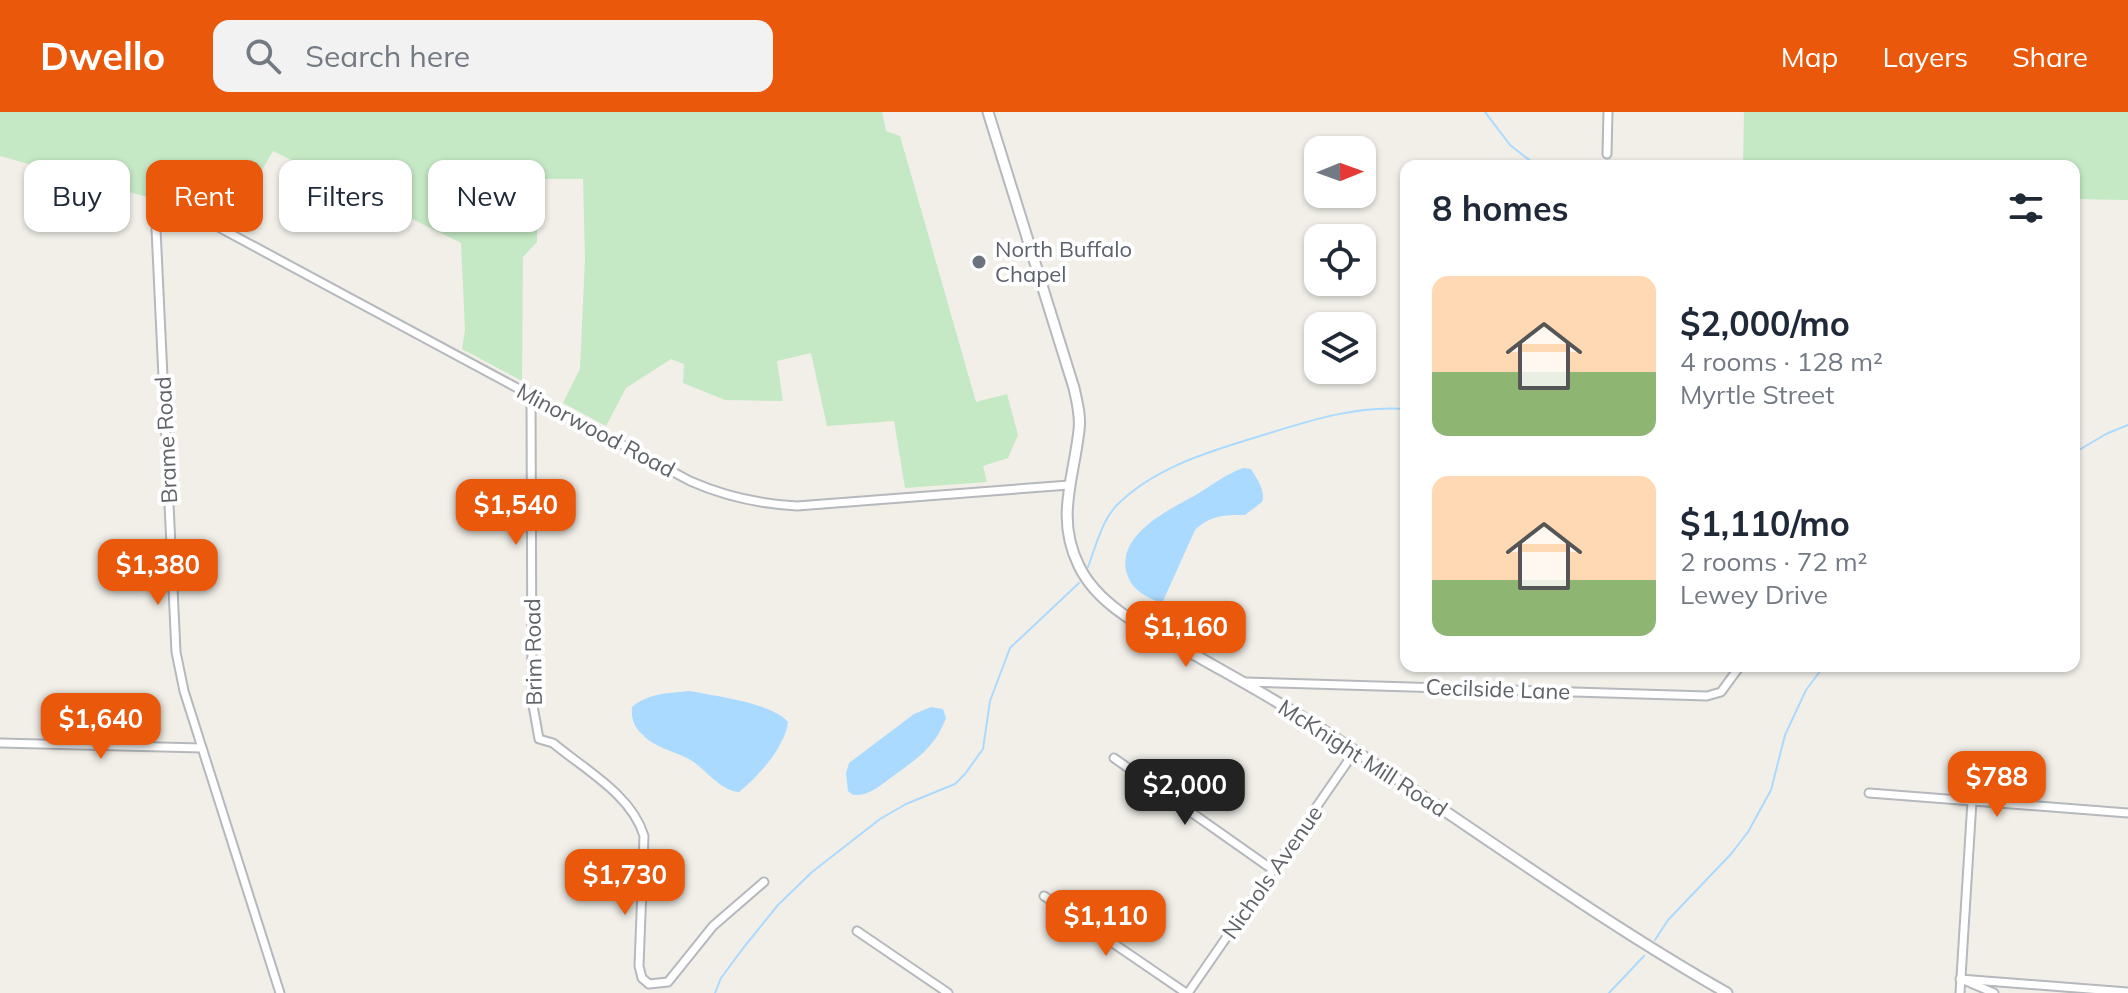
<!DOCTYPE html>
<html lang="en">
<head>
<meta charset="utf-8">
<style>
	body { margin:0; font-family:Mulish,sans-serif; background:#f2f2f3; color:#1f2937; height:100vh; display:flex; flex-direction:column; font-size:30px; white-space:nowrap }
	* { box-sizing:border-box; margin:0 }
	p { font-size:26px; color:#747a83 }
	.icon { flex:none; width:44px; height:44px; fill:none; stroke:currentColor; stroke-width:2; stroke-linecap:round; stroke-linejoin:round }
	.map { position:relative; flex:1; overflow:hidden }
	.drawer { position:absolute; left:1400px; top:48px; width:680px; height:512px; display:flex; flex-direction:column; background:#fff; border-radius:16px; box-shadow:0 2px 6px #0004 }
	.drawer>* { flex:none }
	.hud { position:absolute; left:24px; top:48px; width:760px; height:72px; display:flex; gap:16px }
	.needle { width:52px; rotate:89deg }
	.fabs { position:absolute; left:1304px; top:24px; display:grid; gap:16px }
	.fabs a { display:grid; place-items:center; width:72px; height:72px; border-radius:16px; background:#fff; box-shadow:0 2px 6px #0004; font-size:40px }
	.price { position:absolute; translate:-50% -68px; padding:0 18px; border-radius:16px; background:#ea580c; color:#fff; font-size:26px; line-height:52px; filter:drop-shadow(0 2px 4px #0008) }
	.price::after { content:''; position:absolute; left:50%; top:48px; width:24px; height:18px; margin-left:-12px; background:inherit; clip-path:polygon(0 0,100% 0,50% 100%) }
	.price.active { background:#222; color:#fff }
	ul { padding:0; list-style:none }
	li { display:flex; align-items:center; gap:24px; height:200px; padding:0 32px }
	li span { display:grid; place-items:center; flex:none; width:224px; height:160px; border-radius:16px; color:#555 }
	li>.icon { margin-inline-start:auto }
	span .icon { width:96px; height:96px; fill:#fffc; stroke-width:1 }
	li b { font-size:34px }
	h2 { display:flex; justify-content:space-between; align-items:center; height:96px; padding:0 32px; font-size:34px }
	.chip { padding:0 28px; border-radius:16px; background:#fff; box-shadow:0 2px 6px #0004; font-size:28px; line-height:72px }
	.chip.active { background:#ea580c; color:#fff }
	header { display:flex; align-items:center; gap:48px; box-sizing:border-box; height:112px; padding:0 40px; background:#ea580c; color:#fff }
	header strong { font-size:38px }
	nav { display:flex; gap:44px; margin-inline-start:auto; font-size:28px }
	.search { width:560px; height:72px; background:#f2f2f3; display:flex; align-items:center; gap:20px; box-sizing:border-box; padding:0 28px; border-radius:16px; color:#747a83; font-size:30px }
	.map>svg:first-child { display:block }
	.green { fill:#c5e8c5 }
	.water { fill:#aadaff }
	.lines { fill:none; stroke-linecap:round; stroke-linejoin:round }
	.stream { stroke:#aadaff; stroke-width:2 }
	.minor-casing { stroke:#b5b8bc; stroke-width:11 }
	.tertiary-casing { stroke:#b5b8bc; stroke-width:13 }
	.minor { stroke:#fff; stroke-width:7 }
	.tertiary { stroke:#fff; stroke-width:9 }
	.worship-dot { fill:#6b7280; stroke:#fff; stroke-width:3 }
	.labels { text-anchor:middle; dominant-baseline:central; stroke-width:8; stroke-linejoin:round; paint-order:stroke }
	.worship-label { font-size:22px; fill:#5b616d; stroke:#fff; text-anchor:start }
	.street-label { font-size:22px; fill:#5f6368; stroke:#fff }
</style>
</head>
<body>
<header>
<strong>Dwello</strong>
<div class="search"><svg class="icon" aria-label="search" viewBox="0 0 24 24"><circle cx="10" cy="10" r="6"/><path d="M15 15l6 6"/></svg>Search here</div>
<nav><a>Map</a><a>Layers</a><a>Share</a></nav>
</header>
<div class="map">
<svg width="2128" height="881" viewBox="0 0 2128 881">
	<rect width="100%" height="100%" fill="#f1efe8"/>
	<!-- green -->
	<g class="green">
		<path d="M0,0H882L886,19L900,24L976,290L1007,282L1018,323L1008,346L983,354L987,370L905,376L894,309L827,314L811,241L777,249L783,289L725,288L683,271L684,252L671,247L626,276L606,314L563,291L580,257L585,146L583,67H537V130L523,145L522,269L462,237L465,218L461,131L273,39L231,112C207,99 182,77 154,87L0,44Z"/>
		<polygon points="1744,0 2128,0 2128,88 2074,87 2074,54 1743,54"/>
	</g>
	<!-- water -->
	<g class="water">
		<path d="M1243,356L1251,357C1257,367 1266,379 1262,390L1245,403C1224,403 1211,403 1195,418L1163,489L1161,491C1144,484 1130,477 1126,458C1119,422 1168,398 1194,384C1211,374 1224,363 1243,356Z"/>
		<path d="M690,579C714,584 773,591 788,610C785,635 758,665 739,680C718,678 705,655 687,646C673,639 654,635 643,623C634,615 631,607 632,595C648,581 670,581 690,579Z"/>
		<path d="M931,595L943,597L946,606C935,636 916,647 892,665C879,674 870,684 853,683L848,679L846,661L849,651L914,602Z"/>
	</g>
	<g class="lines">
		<!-- stream -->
		<g class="stream">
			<polyline points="1485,0 1510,33 1537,54"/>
			<polyline points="2074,341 2106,322 2128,313"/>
			<path d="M1088,455C1095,436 1102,409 1116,394C1153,356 1208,340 1257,325C1305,310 1355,293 1406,297"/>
			<polyline points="1655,828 1668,808 1731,742 1748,720 1771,678 1785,623 1806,578 1824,554"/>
			<polyline points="715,881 721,866 744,835 778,793 812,760 880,707 906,692 955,672 965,662 983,637 990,589 1010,536 1079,471"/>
			<polyline points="1609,881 1644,844"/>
		</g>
		<defs>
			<g id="minor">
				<polyline points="1607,42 1608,0"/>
				<path d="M531,283L532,588L539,627L553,631C584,657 632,683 644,724L639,854L642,866L649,872L668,870L713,814L764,770"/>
				<polyline points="1244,570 1707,584 1721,580 1740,554"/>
				<polyline points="0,631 202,636"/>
				<polyline points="1114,646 1273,758"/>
				<polyline points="1869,681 2128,701"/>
				<polyline points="1044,784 1186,881"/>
				<polyline points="857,819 948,881"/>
				<polyline points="1960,867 2128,880"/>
				<polyline points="1966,869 1994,881"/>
				<path d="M280,881L184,579L176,540L156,117L163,97L170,93L181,95L690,369C724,384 759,392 797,394L1069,373"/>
				<polyline points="1188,881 1355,639"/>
				<polyline points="1960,881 1972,689"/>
			</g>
			<path id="tertiary" d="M988,0L1074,276C1077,290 1081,304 1079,318C1074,366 1055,406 1079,454C1101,500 1160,523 1202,547C1246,572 1290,596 1332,624C1464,709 1590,803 1727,881"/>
		</defs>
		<!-- minor casing -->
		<use href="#minor" class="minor-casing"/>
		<!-- tertiary casing -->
		<use href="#tertiary" class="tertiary-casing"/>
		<!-- minor -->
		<use href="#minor" class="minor"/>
		<!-- tertiary -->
		<use href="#tertiary" class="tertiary"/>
	</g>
	<!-- markers -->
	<circle class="worship-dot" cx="979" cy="150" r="8"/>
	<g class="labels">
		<!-- worship labels -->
		<g class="worship-label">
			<text x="995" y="137">North Buffalo<tspan x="995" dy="25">Chapel</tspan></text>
		</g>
		<!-- street labels -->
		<g class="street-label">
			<text transform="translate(596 318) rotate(28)">Minorwood Road</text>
			<text transform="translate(166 328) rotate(-93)">Brame Road</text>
			<text transform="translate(533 540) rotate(-91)">Brim Road</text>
			<text transform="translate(1498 577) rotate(2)">Cecilside Lane</text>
			<text transform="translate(1363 646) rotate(33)">McKnight Mill Road</text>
			<text transform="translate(1272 760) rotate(-55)">Nichols Avenue</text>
		</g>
	</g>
</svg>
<div class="fabs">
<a><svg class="needle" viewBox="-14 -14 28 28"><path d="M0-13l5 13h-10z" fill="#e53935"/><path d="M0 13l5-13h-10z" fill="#747a83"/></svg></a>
<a><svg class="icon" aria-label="locate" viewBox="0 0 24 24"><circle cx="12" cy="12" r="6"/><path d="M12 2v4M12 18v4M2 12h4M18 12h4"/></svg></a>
<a><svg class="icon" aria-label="layers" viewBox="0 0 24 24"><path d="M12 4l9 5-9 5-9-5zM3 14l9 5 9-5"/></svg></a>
</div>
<b class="price" style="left:516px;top:435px">$1,540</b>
<b class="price" style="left:158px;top:495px">$1,380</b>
<b class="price" style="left:1186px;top:557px">$1,160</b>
<b class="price" style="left:101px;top:649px">$1,640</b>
<b class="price" style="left:1997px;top:707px">$788</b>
<b class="price active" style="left:1185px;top:715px">$2,000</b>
<b class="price" style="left:625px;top:805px">$1,730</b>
<b class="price" style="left:1106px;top:846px">$1,110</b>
<div class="hud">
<a class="chip">Buy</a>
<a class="chip active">Rent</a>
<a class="chip">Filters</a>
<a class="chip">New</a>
</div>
<section class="drawer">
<h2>8 homes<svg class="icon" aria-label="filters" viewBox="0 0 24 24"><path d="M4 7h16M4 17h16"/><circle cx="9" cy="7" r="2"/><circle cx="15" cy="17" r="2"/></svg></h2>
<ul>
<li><span style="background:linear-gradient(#ffd9b3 60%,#8fb573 0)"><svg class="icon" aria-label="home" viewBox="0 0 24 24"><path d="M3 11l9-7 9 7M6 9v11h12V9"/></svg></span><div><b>$2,000/mo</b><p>4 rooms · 128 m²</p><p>Myrtle Street</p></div></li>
<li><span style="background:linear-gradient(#ffd9b3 65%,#8fb573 0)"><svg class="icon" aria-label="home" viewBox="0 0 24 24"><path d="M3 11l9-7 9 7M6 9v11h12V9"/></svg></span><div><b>$1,110/mo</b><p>2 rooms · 72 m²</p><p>Lewey Drive</p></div></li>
</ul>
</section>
</div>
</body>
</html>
